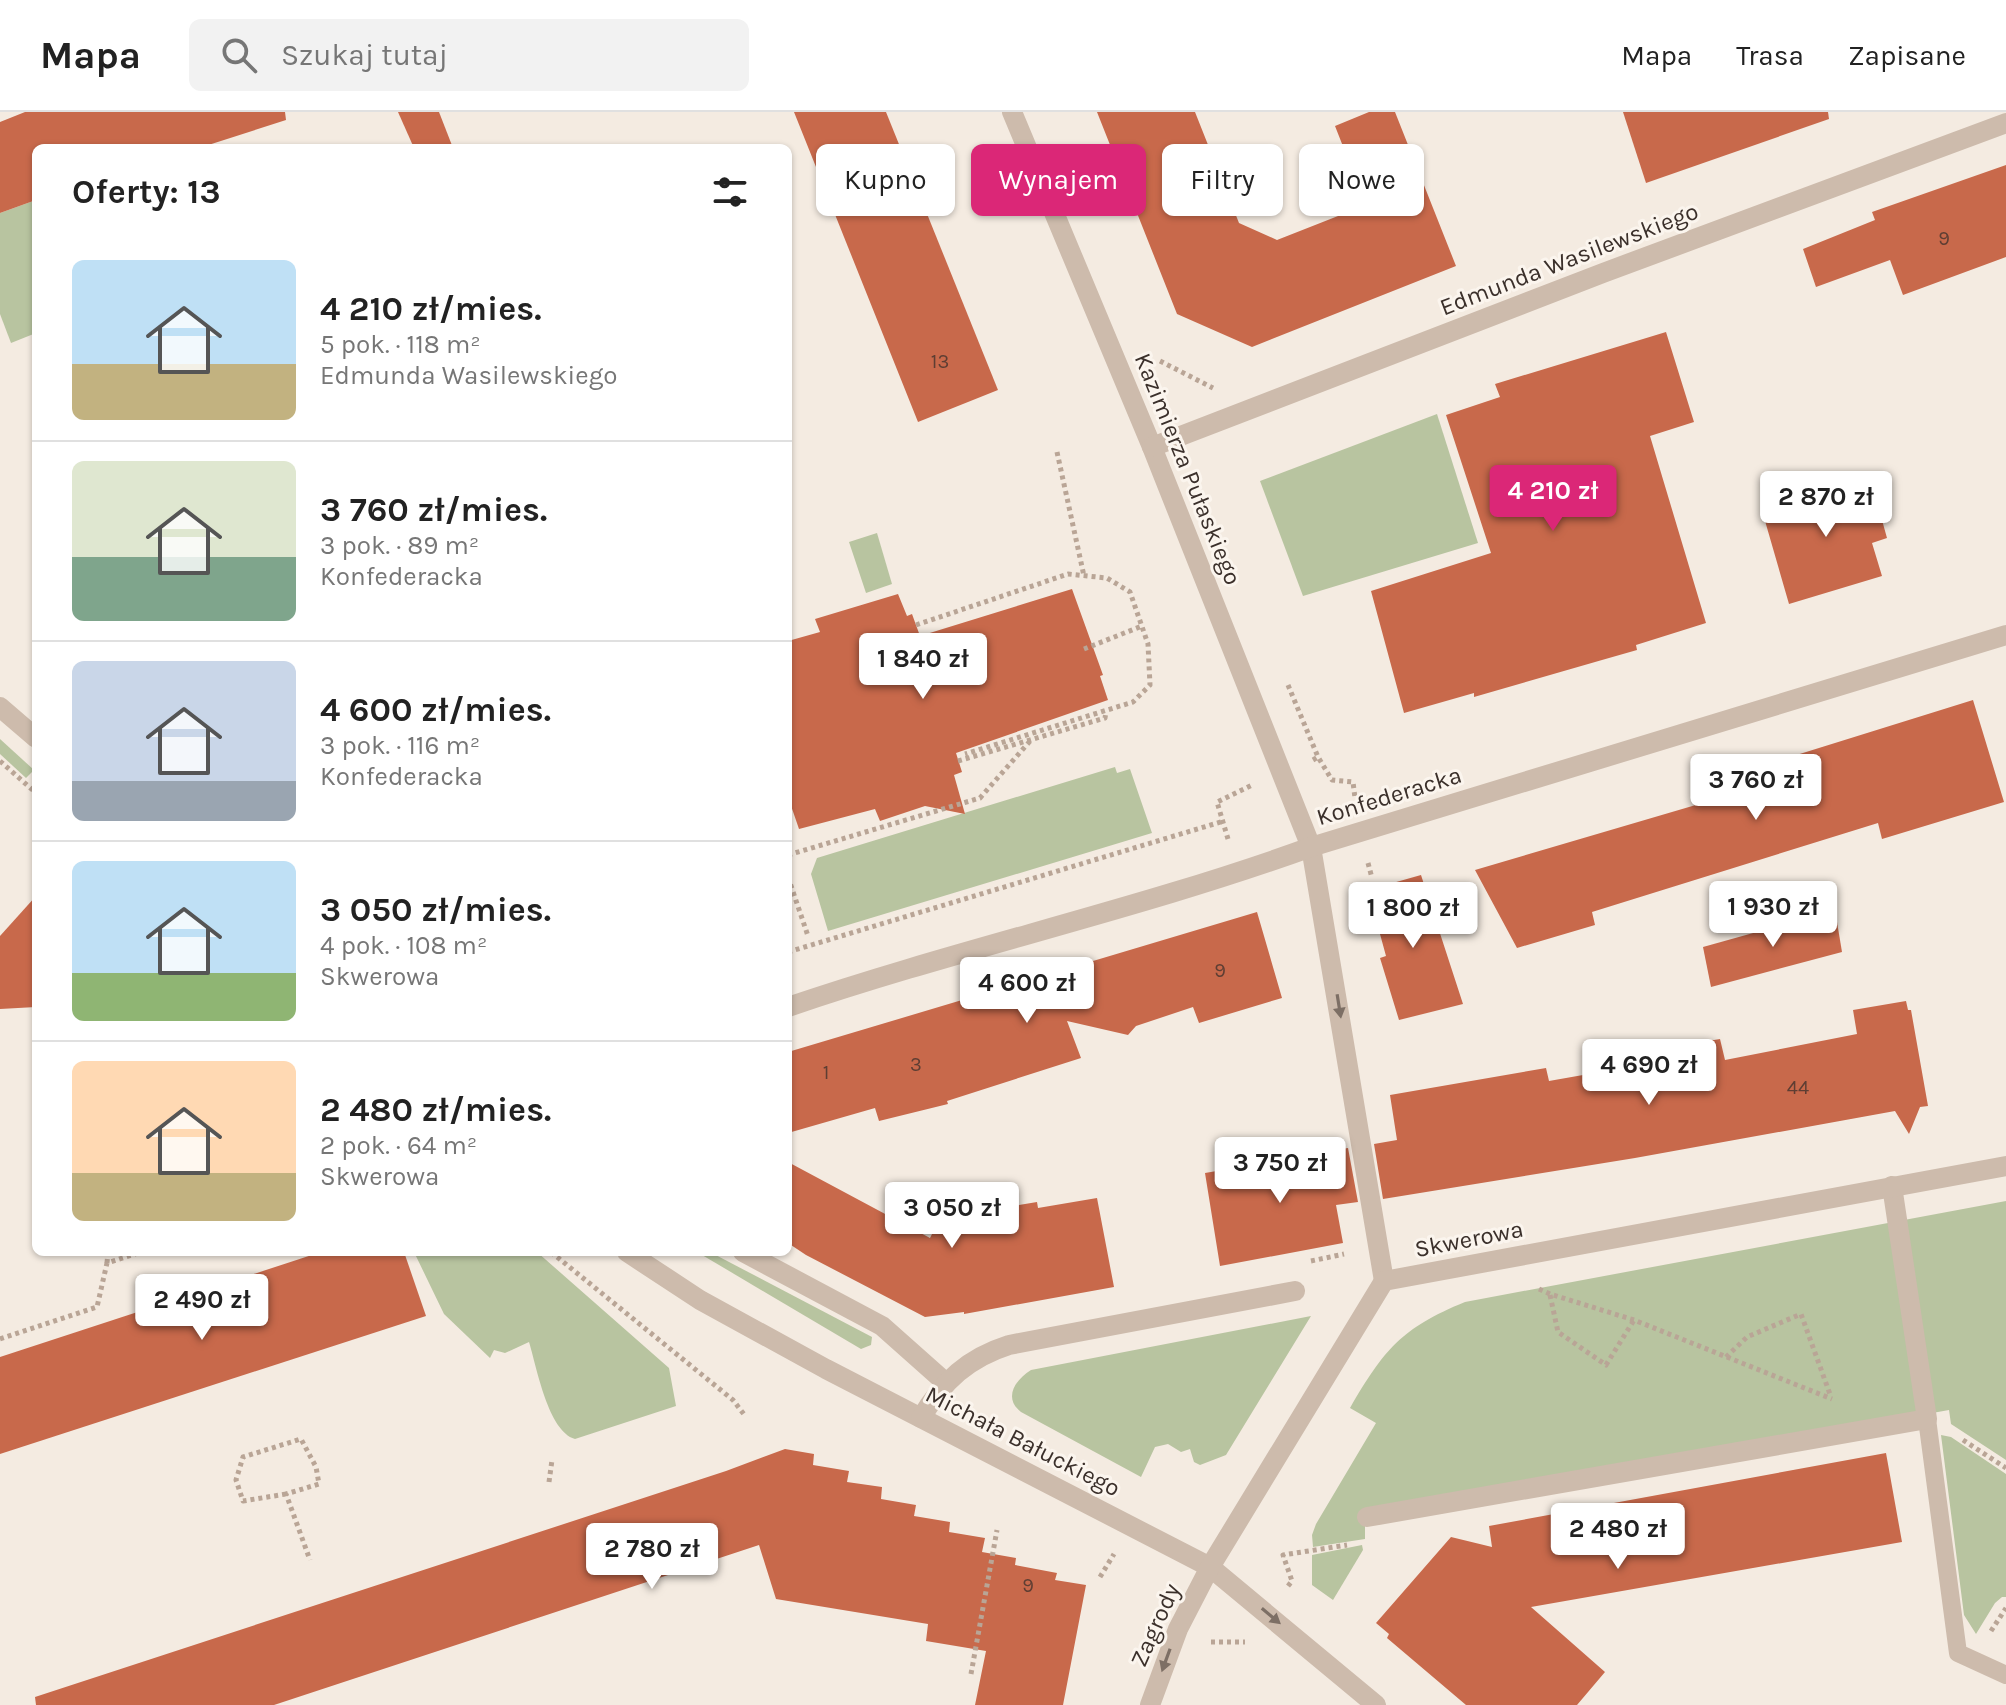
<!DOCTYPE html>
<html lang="pl">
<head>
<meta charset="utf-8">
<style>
	body { margin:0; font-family:Karla,sans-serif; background:#f2f2f2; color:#222; height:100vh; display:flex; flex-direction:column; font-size:30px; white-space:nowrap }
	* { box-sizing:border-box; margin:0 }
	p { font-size:26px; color:#767676 }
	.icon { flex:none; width:44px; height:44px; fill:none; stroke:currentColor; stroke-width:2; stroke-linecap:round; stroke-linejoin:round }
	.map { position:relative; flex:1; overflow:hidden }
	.sheet { position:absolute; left:32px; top:32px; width:760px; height:1112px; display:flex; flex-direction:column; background:#fff; border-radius:12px; box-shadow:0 2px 6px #0004 }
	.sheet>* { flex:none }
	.hud { position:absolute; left:816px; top:32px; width:760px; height:72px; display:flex; gap:16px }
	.price { position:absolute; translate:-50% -68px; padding:0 18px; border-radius:8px; background:#fff; color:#222; font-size:26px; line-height:52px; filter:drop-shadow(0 2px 4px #0008) }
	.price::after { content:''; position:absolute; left:50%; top:48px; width:24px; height:18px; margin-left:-12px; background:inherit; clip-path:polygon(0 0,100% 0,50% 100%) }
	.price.on { background:#db2777; color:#fff }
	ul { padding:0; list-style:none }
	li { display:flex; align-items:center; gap:24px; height:200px; padding:0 40px }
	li+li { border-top:2px solid #e0e0e0 }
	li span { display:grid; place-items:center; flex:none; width:224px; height:160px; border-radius:12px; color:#555 }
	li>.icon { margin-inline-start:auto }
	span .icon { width:96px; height:96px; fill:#fffc; stroke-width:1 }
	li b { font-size:34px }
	h2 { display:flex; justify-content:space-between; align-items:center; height:96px; padding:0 40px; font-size:34px }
	.pill { padding:0 28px; border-radius:12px; background:#fff; box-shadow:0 2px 6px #0004; font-size:28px; line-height:72px }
	.pill.on { background:#db2777; color:#fff }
	header { display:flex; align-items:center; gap:48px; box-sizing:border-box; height:112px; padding:0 40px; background:#fff; border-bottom:2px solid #e0e0e0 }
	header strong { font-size:38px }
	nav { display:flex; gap:44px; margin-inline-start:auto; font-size:28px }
	.search { width:560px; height:72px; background:#f2f2f2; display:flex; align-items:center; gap:20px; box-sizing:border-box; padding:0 28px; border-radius:12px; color:#767676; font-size:30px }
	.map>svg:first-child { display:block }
	.green { fill:#b8c4a0 }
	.building { fill:#c8694b }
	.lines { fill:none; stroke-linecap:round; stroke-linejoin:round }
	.path { stroke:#b9a596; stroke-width:5; stroke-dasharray:4 4; stroke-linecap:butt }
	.lane { stroke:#cdbbac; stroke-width:18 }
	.street { stroke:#cdbbac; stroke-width:20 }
	.oneway { fill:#7d6f65 }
	.labels { text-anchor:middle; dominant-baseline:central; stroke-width:6; stroke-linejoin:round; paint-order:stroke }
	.number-label { font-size:20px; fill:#5e3e33 }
	.street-label { font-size:24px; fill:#3b302b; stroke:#fbf5ee }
</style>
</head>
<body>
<header>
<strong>Mapa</strong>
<div class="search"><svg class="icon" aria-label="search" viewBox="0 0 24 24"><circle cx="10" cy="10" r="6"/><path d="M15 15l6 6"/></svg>Szukaj tutaj</div>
<nav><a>Mapa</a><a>Trasa</a><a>Zapisane</a></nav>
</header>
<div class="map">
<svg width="2006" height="1593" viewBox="0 0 2006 1593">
	<rect width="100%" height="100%" fill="#f4ebe1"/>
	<!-- green -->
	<g class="green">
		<polygon points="36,88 36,221 11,231 0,202 0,101"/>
		<polygon points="1437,302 1478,431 1303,484 1260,369"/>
		<polygon points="877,421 892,472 866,481 849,430"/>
		<polygon points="0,627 34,658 26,666 0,642"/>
		<polygon points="1115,655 1117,661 1130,657 1152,721 828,819 811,762 817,746"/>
		<path d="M2006,1089V1348L1951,1312L1949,1298L1365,1403V1427L1313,1435L1312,1423L1316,1412L1376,1311L1350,1296C1384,1238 1401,1216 1465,1190Z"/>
		<path d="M414,1140H537L669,1256L676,1294L575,1327C548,1319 537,1256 529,1230L505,1241L494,1238L490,1246L444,1202Z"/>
		<polygon points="697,1140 710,1140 872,1225 871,1233 861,1237"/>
		<path d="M1311,1204L1226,1343L1200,1353L1194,1350L1190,1337L1181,1340L1168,1332L1155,1335L1141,1365L1021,1300C1003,1286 1015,1268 1031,1258Z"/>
		<polygon points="1941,1323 1951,1325 2006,1362 2006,1485 2002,1485 1995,1491 1976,1522 1964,1503"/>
		<polygon points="1362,1433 1363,1438 1333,1488 1312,1473 1312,1443"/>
	</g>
	<!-- building -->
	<g class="building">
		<polygon points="25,0 285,0 286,8 199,36 36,36 36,88 0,101 0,10"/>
		<polygon points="398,0 439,0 453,36 414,36"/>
		<polygon points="794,0 886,0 998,278 918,310"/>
		<polygon points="1097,0 1195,0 1239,111 1277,128 1366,93 1335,14 1369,0 1395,0 1456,154 1252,235 1177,202"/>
		<polygon points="1623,0 1828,0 1829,7 1646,71"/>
		<polygon points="2006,53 2006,145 1903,183 1890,148 1816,175 1803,137 1875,108 1872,100"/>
		<polygon points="1666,220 1694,310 1650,324 1706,511 1636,533 1637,538 1602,548 1474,585 1474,581 1404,601 1371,479 1491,441 1446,303 1500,285 1495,272"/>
		<polygon points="1870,365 1887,426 1872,431 1882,464 1789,492 1761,395"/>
		<polygon points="1072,477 1103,563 1100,564 1108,588 956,641 962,660 954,663 965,702 925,694 880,709 875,697 799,717 788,685 788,529 820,520 815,507 898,482 907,504 912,502 920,524"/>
		<polygon points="1973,588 2004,690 1882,727 1878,711 1592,800 1595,813 1517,836 1475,758 1740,680 1735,662"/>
		<polygon points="1421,763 1463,892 1399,908 1380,846 1386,844 1368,778"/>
		<polygon points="36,784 36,895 0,897 0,824"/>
		<polygon points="1835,798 1842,840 1711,875 1703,835"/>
		<polygon points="1257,800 1282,886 1199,911 1193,895 1136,914 1128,923 1067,909 1081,946 947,989 948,992 879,1009 875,996 788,1021 788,940"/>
		<polygon points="1906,889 1908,898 1911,898 1928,994 1920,995 1909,1022 1895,999 1635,1046 1383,1087 1374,1032 1397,1028 1390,983 1546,956 1549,969 1617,957 1662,943 1661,937 1720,927 1725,948 1857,922 1853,898"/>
		<polygon points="1348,1036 1358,1090 1336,1093 1343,1131 1220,1154 1205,1061 1240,1055 1240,1052"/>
		<polygon points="788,1050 930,1126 935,1116 945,1122 950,1105 1037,1090 1038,1096 1097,1086 1114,1175 964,1202 964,1200 925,1205 806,1143 788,1131"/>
		<polygon points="321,1140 404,1140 426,1204 0,1342 0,1245"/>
		<polygon points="785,1337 814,1342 813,1353 849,1359 847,1370 882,1375 881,1387 916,1393 914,1404 950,1410 949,1420 985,1426 982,1440 1016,1446 1015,1453 1057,1461 1055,1468 1086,1473 1063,1593 975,1593 986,1539 926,1529 928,1512 776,1487 759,1433 274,1593 36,1593 35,1585 726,1359"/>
		<polygon points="1886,1341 1902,1430 1531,1495 1605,1560 1577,1593 1466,1593 1387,1526 1389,1522 1376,1511 1451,1425 1492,1435 1489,1414"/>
	</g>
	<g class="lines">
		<!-- path -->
		<g class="path">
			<polyline points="1160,249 1213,276"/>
			<polyline points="1057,340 1084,464"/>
			<polyline points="916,513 1068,462 1107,466 1130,480 1148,532 1150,573 1133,590 965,642"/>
			<polyline points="1084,537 1142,514"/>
			<polyline points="1288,573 1318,645"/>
			<polyline points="1313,648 1318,645 1332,668 1353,670 1355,686"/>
			<polyline points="0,649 36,681"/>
			<polyline points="958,649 1105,606 1106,600"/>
			<polyline points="1228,727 1217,690 1252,673"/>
			<polyline points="788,743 980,686 1031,628"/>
			<polyline points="1368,751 1372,766"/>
			<polyline points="788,765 808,824"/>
			<polyline points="788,840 1224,709"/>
			<polyline points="551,1140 733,1288 746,1305"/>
			<polyline points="1311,1149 1344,1142"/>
			<polyline points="107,1151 108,1140"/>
			<polyline points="1539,1177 1550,1182 1634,1208 1832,1287"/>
			<polyline points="1550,1183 1558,1220 1606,1253 1634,1208"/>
			<polyline points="0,1227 97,1195 107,1151 141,1140"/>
			<polyline points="1726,1245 1747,1225 1801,1202 1831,1285"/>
			<polyline points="1963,1328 2006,1356"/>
			<polyline points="549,1370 552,1348"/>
			<polyline points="286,1382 243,1389 236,1368 243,1345 301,1327 316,1355 319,1372 286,1382 310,1448"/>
			<polyline points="1100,1465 1114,1442"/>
			<polyline points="1288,1474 1292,1469 1283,1443 1347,1433"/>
			<polyline points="1991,1519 2006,1496"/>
			<polyline points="1211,1530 1245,1530"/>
			<polyline points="971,1562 997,1418"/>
		</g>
		<!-- lane -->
		<polyline class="lane" points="1927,1307 1958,1541 2006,1563"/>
		<!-- street -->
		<g class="street">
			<polyline points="1012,0 1152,335 1311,735 1384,1169"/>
			<polyline points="1152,335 1603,161 2006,11"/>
			<polyline points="0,595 36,626"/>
			<path d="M788,895C961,836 1140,797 1311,735L2006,523"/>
			<polyline points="627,1140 700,1188 826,1257 1210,1455 1376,1593"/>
			<polyline points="743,1140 882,1214 945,1270"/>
			<path d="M921,1306C943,1269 968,1246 1009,1233L1295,1179"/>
			<polyline points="1367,1405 1927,1307 1892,1074"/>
			<polyline points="1150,1593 1178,1517 1210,1455 1384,1169 2006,1054"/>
		</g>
	</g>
	<!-- one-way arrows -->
	<defs><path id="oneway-solid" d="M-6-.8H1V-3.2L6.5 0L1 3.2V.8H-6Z" transform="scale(2)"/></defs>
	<g class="oneway">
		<use href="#oneway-solid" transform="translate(1339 894) rotate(81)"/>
		<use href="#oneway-solid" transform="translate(1271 1504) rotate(40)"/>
		<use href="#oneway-solid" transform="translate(1166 1548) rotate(110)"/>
	</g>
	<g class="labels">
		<!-- number labels -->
		<g class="number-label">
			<text x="1944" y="126">9</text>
			<text x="940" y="249">13</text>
			<text x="1220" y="858">9</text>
			<text x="916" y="952">3</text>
			<text x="826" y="960">1</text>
			<text x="1798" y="975">44</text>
			<text x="1028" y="1473">9</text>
		</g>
		<!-- street labels -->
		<g class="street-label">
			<text transform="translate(1569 147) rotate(-21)">Edmunda Wasilewskiego</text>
			<text transform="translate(1188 357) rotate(68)">Kazimierza Pułaskiego</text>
			<text transform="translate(1389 684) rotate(-17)">Konfederacka</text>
			<text transform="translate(1469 1127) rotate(-11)">Skwerowa</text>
			<text transform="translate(1023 1329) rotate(27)">Michała Bałuckiego</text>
			<text transform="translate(1155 1513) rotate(-66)">Zagrody</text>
		</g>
	</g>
</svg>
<b class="price on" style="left:1553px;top:421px">4 210 zł</b>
<b class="price" style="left:1826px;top:427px">2 870 zł</b>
<b class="price" style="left:923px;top:589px">1 840 zł</b>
<b class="price" style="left:1756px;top:710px">3 760 zł</b>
<b class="price" style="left:1773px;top:837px">1 930 zł</b>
<b class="price" style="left:1413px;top:838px">1 800 zł</b>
<b class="price" style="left:1027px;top:913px">4 600 zł</b>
<b class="price" style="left:1649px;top:995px">4 690 zł</b>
<b class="price" style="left:1280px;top:1093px">3 750 zł</b>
<b class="price" style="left:952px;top:1138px">3 050 zł</b>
<b class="price" style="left:202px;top:1230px">2 490 zł</b>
<b class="price" style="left:1618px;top:1459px">2 480 zł</b>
<b class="price" style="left:652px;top:1479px">2 780 zł</b>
<div class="hud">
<a class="pill">Kupno</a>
<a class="pill on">Wynajem</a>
<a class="pill">Filtry</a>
<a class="pill">Nowe</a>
</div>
<section class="sheet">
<h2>Oferty: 13<svg class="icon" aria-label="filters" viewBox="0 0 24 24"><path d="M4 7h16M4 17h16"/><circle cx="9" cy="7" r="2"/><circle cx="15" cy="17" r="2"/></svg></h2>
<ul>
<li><span style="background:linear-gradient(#bfe0f5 65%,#c2b280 0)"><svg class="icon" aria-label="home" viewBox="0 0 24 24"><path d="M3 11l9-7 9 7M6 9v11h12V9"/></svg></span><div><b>4 210 zł/mies.</b><p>5 pok. · 118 m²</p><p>Edmunda Wasilewskiego</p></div></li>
<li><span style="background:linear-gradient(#dfe7d0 60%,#7fa58c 0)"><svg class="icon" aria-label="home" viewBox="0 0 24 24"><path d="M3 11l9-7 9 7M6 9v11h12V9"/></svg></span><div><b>3 760 zł/mies.</b><p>3 pok. · 89 m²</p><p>Konfederacka</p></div></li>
<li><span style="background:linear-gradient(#c9d6e8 75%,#9aa5b1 0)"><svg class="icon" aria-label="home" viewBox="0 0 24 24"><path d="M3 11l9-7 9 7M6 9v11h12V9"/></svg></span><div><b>4 600 zł/mies.</b><p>3 pok. · 116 m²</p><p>Konfederacka</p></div></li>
<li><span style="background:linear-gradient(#bfe0f5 70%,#8fb573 0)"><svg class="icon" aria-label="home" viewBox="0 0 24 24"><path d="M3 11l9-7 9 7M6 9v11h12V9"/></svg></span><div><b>3 050 zł/mies.</b><p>4 pok. · 108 m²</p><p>Skwerowa</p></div></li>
<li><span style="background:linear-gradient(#ffd9b3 70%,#c2b280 0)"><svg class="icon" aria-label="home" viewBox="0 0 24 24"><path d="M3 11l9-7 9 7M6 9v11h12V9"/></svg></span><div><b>2 480 zł/mies.</b><p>2 pok. · 64 m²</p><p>Skwerowa</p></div></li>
</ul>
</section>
</div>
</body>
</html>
